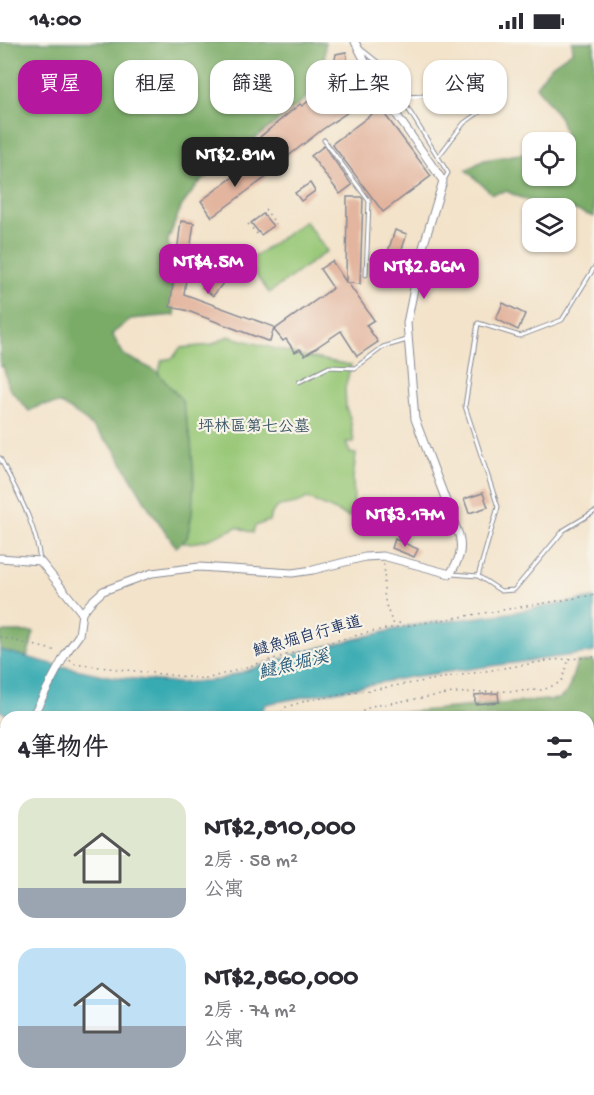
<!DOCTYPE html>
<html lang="zh-TW">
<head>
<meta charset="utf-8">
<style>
	body { margin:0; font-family:"Gochi Hand","LXGW WenKai TC",sans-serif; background:#f2f2f3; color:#2b2b33; height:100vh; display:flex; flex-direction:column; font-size:22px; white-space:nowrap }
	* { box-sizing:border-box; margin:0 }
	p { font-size:20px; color:#7c7c81 }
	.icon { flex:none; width:33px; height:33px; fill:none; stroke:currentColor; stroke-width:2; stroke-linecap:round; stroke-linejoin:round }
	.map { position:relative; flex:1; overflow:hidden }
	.details { position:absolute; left:0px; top:669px; width:594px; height:384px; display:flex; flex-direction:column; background:#fff; border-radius:18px 18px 0 0; box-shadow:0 2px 4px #0004 }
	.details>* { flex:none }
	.banner { position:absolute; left:18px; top:18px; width:558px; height:54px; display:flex; gap:12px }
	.controls { position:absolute; left:522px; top:90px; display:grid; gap:12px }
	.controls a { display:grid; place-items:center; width:54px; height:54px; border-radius:12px; background:#fff; box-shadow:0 2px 4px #0004; font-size:30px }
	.price { position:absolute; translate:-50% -51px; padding:0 14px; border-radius:12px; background:#b5179e; color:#fff; font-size:20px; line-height:39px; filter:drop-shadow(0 2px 3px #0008) }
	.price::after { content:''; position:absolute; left:50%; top:36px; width:18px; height:14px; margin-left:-9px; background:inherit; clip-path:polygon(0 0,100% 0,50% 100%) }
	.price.active { background:#222; color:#fff }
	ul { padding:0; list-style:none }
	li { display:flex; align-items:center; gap:18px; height:150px; padding:0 18px }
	li span { display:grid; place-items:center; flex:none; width:168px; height:120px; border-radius:18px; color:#555 }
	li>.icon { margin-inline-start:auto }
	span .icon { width:72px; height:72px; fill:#fffc; stroke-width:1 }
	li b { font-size:26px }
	h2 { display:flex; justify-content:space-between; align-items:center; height:72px; padding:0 18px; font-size:26px }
	.pill { padding:0 21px; border-radius:18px; background:#fff; box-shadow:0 2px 4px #0004; font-size:21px; line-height:54px }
	.pill.active { background:#b5179e; color:#fff }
	.status { display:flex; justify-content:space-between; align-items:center; height:42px; padding:0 30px; background:#fff; direction:ltr }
	.status svg { height:16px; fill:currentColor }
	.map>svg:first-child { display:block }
	.green { fill:#98c877; stroke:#5a7c6a; stroke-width:1.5 }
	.forest { fill:#7aac68; stroke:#4a6e63; stroke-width:1.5 }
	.water { fill:#39abb2; stroke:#2a6d88; stroke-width:1.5 }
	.building { fill:#e3b59f }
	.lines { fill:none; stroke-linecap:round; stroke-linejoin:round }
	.service-casing { stroke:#878994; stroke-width:5 }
	.minor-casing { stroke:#878994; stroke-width:9 }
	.primary-casing { stroke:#878994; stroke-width:13 }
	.path { stroke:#878994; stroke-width:1.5; stroke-dasharray:1.5 4.5; stroke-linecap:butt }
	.service { stroke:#fff; stroke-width:3 }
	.minor { stroke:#fff; stroke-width:7 }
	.primary { stroke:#fff; stroke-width:10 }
	.labels { text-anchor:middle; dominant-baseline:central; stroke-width:4.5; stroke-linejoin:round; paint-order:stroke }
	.park-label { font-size:16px; fill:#3a5564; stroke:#f7f3e8 }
	.street-label { font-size:16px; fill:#1b2f5e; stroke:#f7f3e8 }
	.water-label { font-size:18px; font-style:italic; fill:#265a7b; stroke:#f7f3e8 }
</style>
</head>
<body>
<div class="status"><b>14:00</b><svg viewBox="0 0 49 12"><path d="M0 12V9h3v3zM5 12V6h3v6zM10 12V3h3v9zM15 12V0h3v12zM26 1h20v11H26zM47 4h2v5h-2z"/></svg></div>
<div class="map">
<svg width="594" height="1053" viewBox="0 0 594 1053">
	<rect width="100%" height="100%" fill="#f7f3e8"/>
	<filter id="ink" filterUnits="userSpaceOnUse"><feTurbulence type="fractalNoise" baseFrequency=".0167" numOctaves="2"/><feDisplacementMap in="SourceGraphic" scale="12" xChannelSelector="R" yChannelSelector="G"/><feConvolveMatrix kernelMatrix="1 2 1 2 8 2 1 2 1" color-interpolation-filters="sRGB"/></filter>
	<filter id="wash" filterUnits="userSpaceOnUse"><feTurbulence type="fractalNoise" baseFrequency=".008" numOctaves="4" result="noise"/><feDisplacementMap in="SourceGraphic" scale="24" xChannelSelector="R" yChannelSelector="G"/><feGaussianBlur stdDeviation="1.35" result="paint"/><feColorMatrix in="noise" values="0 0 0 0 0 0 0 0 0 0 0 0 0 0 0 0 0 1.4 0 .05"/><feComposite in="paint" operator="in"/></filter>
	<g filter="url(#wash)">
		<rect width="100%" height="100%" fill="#f3e3ca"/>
		<!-- green -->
		<g class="green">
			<polygon points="305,179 327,209 269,251 247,220"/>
			<path d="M228,294L302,314L351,323L345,346L346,366L350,376L354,400H346L350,411L356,412L353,436L354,465L349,475L307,456C290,469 276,454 269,479L255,484L253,491L237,485C219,493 203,502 183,501L178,491L156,341L162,318L173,316L180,306L211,303Z"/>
		</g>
		<!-- forest -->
		<g class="forest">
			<polygon points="0,0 325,0 324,32 305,57 198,142 181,165 168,198 175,273 131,277 112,292 124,313 156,329 182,358 191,399 194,437 192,472 187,496 176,505 149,466 113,405 85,378 61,362 41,363 29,369 9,346 3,324 0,325"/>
			<polygon points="572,0 594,0 594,175 561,163 526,158 506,149 492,152 466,128 484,118 532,110 532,134 566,134 565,100 567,99 560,76 536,44 550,25 573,9"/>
			<polygon points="0,590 34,590 27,615 0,608"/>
			<polygon points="594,619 594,819 588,820 588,675 370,675 372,673 559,657 568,649 577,620"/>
			<polygon points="6,750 6,894 0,896 0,751"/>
			<polygon points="219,1047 281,1047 285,1053 214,1053"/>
		</g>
		<!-- water -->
		<g class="water">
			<polygon points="594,556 594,610 410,635 266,662 257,675 28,675 8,673 0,669 0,608 56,623 113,635 179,641 218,638 302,610 409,584 503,572"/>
			<polygon points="594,836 594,890 588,890 588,837"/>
			<polygon points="6,906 6,954 0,958 0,908"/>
		</g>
		<g id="blocks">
			<!-- building -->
			<g class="building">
				<polygon points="346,10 352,49 361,42 370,55 323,87 278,122 260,95 300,62 302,64 327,45 321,37 333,28 336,12"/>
				<polygon points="380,66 431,134 383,170 332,102"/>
				<polygon points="324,104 352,143 340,152 311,114"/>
				<polygon points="257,117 269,133 212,175 201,159"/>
				<polygon points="310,141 315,149 301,159 295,151"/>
				<polygon points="347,155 361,155 363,157 360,242 348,241 374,278 366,283 378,300 357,314 341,289 305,313 300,307 295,310 286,297 283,299 274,288 333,246 320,227 332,219 346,240"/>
				<polygon points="263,172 273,184 261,193 251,181"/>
				<polygon points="181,179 194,181 184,252 274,285 270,300 185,268 170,265"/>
				<polygon points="395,188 407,192 391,240 379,237"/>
				<polygon points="213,231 223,241 213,254 202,245"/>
				<polygon points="503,261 525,272 518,288 496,277"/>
				<polygon points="483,451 488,465 469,471 464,457"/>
				<polygon points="395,497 418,507 414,515 392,506"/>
				<polygon points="498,651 499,660 475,662 475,653"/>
			</g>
		</g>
	</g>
	<g filter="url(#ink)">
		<use href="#blocks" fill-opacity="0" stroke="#878994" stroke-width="1.5"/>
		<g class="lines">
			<defs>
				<g id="service">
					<polyline points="361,7 380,22 448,131 444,138"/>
					<polyline points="403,55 449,53"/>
					<polyline points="324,98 369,159 366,233"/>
					<polyline points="438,115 464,81 491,62"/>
					<polyline points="299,340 329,325 355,326 383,305 407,298"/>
					<path d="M0,416C17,450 36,481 40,519"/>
					<polyline points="452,532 478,534 501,549 514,548 564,488 594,470"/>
					<polyline points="478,534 498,465 465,364 478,281 520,294 562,278 594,226"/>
					<polyline points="0,740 6,739"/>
				</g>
				<g id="minor">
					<polyline points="0,516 40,519 82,571"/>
					<path d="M32,675L66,611L79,593L82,571L91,560L103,549L152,531L199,525L292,531L313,528L365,515L383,514L450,532C459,518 463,509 459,493L415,377L407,281L421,212L443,139L382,52L355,0"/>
					<polyline points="0,689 6,689"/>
					<polyline points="364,1047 373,1053"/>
					<polyline points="337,1053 341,1047"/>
				</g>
				<g id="primary">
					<polyline points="588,939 594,938"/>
					<polyline points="0,1024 6,1020"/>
				</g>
			</defs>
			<!-- service casing -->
			<use href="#service" class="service-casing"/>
			<!-- minor casing -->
			<use href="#minor" class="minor-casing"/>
			<!-- primary casing -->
			<use href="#primary" class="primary-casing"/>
			<!-- path -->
			<g class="path">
				<polyline points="265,167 276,182"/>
				<polyline points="248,182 259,194"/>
				<path d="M384,522C385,531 384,538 384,547C384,559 388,571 393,581H399L404,584"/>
				<polyline points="0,595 57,609"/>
				<polyline points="70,618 73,622 206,637 327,601 374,589 594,553"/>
				<polyline points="278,675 286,665 309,658 553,618 594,615"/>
				<polyline points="360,675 363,669 372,664 453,651 543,648 561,640 569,617"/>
				<polyline points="0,776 6,776"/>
				<polyline points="588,826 594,825"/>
				<polyline points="0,902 6,900"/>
				<polyline points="0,970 6,963"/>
				<polyline points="588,973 594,976"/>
			</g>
			<!-- service -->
			<use href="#service" class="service"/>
			<!-- minor -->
			<use href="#minor" class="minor"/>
			<!-- primary -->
			<use href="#primary" class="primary"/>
		</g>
	</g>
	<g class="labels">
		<!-- park labels -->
		<g class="park-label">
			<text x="254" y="386">坪林區第七公墓</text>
		</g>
		<!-- street labels -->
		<g class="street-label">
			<text transform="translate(308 596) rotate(-16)">𩻸魚堀自行車道</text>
		</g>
		<!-- water labels -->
		<g class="water-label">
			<text transform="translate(294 624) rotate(-14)">𩻸魚堀溪</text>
		</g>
	</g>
</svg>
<div class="controls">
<a><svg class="icon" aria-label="locate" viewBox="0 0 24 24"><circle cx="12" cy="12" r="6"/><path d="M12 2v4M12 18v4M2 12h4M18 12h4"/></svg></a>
<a><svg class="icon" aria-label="layers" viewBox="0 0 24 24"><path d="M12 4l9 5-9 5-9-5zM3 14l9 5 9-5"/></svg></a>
</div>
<b class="price active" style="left:235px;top:146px">NT$2.81M</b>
<b class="price" style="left:208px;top:253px">NT$4.5M</b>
<b class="price" style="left:424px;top:258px">NT$2.86M</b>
<b class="price" style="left:405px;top:506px">NT$3.17M</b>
<div class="banner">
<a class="pill active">買屋</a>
<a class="pill">租屋</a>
<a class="pill">篩選</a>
<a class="pill">新上架</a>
<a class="pill">公寓</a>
</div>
<section class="details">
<h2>4筆物件<svg class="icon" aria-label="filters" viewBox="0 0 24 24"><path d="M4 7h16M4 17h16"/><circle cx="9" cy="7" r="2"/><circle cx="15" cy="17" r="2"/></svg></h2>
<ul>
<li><span style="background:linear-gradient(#dfe7d0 75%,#9aa5b1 0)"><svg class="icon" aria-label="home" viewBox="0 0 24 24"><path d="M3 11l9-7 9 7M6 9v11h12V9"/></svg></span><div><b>NT$2,810,000</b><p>2房 · 58 m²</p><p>公寓</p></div></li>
<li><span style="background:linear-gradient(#bfe0f5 65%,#9aa5b1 0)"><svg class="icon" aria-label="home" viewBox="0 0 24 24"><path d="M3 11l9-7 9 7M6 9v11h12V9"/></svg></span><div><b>NT$2,860,000</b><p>2房 · 74 m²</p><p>公寓</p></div></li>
</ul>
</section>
</div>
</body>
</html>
